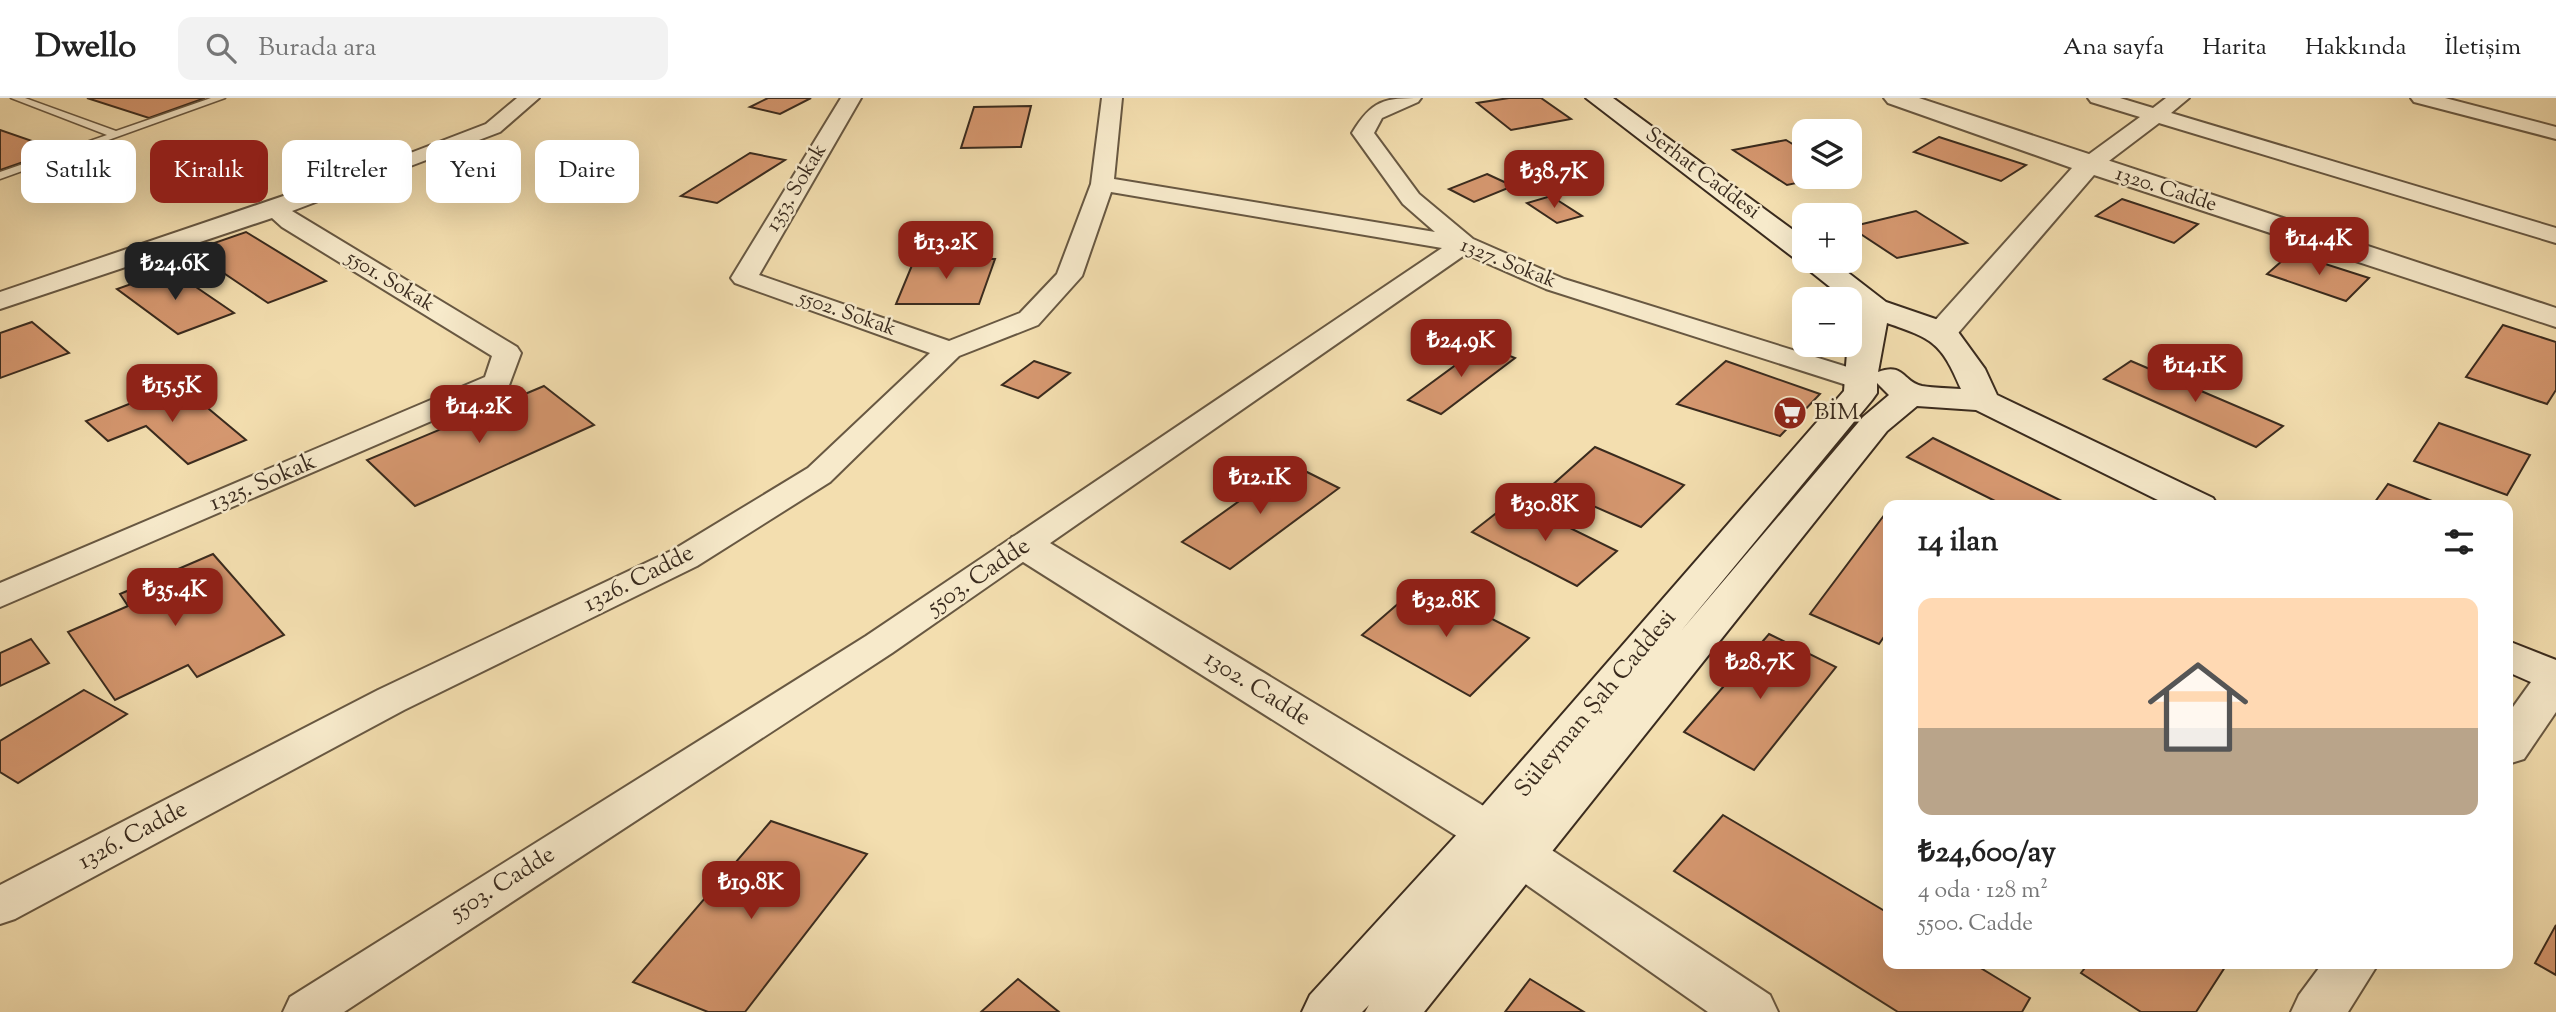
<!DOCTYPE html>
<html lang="tr">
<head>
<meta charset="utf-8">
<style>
	body { margin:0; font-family:"Sorts Mill Goudy",serif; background:#f2f2f2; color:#222; height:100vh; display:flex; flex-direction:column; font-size:26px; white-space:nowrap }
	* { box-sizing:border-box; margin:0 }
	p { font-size:23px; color:#767676 }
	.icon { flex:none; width:38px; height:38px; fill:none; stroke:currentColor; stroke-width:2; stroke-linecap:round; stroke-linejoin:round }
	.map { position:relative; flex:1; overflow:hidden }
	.sheet { position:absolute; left:1883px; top:402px; width:630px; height:469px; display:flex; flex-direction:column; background:#fff; border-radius:14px; box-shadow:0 7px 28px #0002 }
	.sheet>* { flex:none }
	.top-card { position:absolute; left:21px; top:42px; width:665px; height:63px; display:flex; gap:14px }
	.buttons { position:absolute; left:1792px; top:21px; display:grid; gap:14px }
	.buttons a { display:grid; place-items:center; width:70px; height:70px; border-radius:14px; background:#fff; box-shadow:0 7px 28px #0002; font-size:35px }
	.price { position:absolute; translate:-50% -60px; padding:0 16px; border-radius:14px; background:#8f2418; color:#fff; font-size:23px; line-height:46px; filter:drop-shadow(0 2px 4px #0008) }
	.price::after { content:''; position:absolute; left:50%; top:42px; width:21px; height:16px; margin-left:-10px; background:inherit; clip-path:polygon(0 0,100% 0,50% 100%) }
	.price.selected { background:#222; color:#fff }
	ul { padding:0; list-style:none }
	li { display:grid; align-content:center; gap:14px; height:371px; padding:0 35px }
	li span { display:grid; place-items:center; height:217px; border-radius:14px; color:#555 }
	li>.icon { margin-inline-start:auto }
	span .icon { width:126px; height:126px; fill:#fffc; stroke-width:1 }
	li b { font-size:30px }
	h2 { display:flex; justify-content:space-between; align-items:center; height:84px; padding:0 35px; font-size:30px }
	.chip { padding:0 24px; border-radius:14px; background:#fff; box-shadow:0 7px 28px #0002; font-size:24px; line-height:63px }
	.chip.selected { background:#8f2418; color:#fff }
	header { display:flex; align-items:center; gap:42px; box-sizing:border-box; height:98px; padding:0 35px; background:#fff; border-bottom:2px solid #e0e0e0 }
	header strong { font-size:33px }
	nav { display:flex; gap:38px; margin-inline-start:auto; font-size:24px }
	.search { width:490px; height:63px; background:#f2f2f2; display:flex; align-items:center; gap:18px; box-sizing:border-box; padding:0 24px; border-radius:14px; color:#767676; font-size:26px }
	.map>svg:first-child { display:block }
	.building { fill:#d5976f; stroke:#3a2b1e; stroke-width:2 }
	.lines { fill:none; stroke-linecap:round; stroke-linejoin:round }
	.service-casing { stroke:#685842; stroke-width:3 }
	.minor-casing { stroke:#685842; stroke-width:4 }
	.tertiary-casing { stroke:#685842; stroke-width:4 }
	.secondary-casing { stroke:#3a2b1e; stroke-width:4 }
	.service { fill:#f7eacb; fill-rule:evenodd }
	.minor { fill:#f7eacb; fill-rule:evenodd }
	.tertiary { fill:#f7eacb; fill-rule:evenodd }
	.secondary { fill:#f7eacb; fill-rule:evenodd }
	.labels { text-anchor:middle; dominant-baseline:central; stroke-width:5; stroke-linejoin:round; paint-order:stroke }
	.far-street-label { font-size:21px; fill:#3a2b1e; stroke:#f7eacb }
	.poi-label { font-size:24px; fill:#3a2b1e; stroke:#f7eacb; text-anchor:start }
	.street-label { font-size:24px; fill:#3a2b1e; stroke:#f7eacb }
</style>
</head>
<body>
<header>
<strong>Dwello</strong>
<div class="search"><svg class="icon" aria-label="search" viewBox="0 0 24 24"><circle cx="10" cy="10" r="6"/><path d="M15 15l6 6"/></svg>Burada ara</div>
<nav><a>Ana sayfa</a><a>Harita</a><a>Hakkında</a><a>İletişim</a></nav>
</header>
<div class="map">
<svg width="2556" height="914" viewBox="0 0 2556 914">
	<rect width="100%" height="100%" fill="#f3deaf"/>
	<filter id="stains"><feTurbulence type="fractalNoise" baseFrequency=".00286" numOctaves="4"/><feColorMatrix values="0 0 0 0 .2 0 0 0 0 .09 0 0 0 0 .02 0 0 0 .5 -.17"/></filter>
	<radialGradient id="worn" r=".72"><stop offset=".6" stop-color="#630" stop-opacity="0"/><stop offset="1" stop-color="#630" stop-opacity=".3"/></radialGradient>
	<!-- building -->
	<g class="building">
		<polygon points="87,0 205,0 149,20"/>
		<polygon points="768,0 811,0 780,16 750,9"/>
		<polygon points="1509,0 1541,0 1571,21 1511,32 1477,5"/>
		<polygon points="1031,8 1021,49 961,50 974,9"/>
		<polygon points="0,32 58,52 0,72"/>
		<polygon points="1939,39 2026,67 2001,83 1914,54"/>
		<polygon points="1786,42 1804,53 1804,79 1825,79 1787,87 1733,52"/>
		<polygon points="750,55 785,62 717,105 681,98"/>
		<polygon points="1487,76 1513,88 1474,104 1449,91"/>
		<polygon points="1551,98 1582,118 1557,125 1527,105"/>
		<polygon points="2122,101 2198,126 2174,145 2096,118"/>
		<polygon points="1916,113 1967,145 1897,160 1850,129"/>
		<polygon points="246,134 326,183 268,205 191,153"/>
		<polygon points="2291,155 2369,180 2346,203 2267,176"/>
		<polygon points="915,160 995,161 979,206 896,206"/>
		<polygon points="171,172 234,215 178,236 117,191"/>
		<polygon points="32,224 69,255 0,280 0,235"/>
		<polygon points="2503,227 2556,244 2556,292 2547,306 2466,279"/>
		<polygon points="1483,247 1515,260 1441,316 1408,302"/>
		<polygon points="1034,263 1070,275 1038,300 1002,287"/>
		<polygon points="1726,263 1820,296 1780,338 1677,306"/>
		<polygon points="2131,263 2283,328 2256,349 2104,281"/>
		<polygon points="179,286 246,342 188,366 146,328 108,343 86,323"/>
		<polygon points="544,288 594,327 415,408 367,362"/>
		<polygon points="2439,325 2530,357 2507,397 2414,363"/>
		<polygon points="1933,340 2072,408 2005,408 1907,359"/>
		<polygon points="1595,349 1684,387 1641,429 1550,389"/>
		<polygon points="1291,366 1339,390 1230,471 1182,444"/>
		<polygon points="2388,386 2445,408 2372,408"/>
		<polygon points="1513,402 1617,453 1577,488 1472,434"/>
		<polygon points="1888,412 1888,533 1879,546 1810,516"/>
		<polygon points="213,456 284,537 197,579 188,567 115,602 68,534 128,508 120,496"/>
		<polygon points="1422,485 1529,540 1470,598 1362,537"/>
		<polygon points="1769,536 1836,569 1754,672 1684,634"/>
		<polygon points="31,541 49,565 0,588 0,555"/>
		<polygon points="84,592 127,616 18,685 0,674 0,643"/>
		<polygon points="1723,717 1888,815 1888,866 1974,866 2030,900 2022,914 1898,914 1674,773"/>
		<polygon points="771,723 867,756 745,914 708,914 633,884"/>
		<polygon points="2556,827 2556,877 2535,865"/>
		<polygon points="2088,866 2227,866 2196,914 2141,914 2081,875"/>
		<polygon points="1018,881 1059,914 981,914"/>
		<polygon points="1530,881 1584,914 1505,914"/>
	</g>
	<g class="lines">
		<defs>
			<polygon id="service" points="11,0 25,0 116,33 211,0 225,0 0,81 0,74 107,37"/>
			<g id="minor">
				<polygon points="517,0 539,0 500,34 292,113 517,249 521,255 508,290 0,509 0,485 485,279 492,258 282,129 272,120 0,211 0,194 413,54 486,26"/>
				<path d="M841,0H861L759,177L949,243L1020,215L1057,176L1091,86L1102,0H1122L1114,81L1435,134L1403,106L1352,35C1372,2 1384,0 1421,0L1418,4L1382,20L1374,35L1419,96L1473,141L1564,181L1873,277L1877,283L1873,289L1863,291L1853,289L1546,191L1466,156L892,555L344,914H283L290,899L866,538L1442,150L1111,94L1082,178L1038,227L959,258L830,384L697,468L404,612L15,821L0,826V787L378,592L673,452L808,370L930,255L735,185L731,180Z"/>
				<polygon points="2088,0 2120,0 2153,10 2166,0 2189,0 2171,15 2556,130 2556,145 2159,25 2097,72 2081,72 2078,67 2081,62 2140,19 2091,4"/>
				<polygon points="2411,0 2445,0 2556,29 2556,41 2414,4"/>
			</g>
			<g id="tertiary">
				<polygon points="1884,0 1919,0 2556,210 2556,229 2094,77 1953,241 1942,243 1931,241 1926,234 1931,227 2072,70 1888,5"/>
				<polygon points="1026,436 1040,439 1505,721 1512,734 1508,742 1521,737 1538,743 1770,897 1778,914 1708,914 1504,771 1497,757 1501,749 1488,753 1471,747 1012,457 1007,448 1012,439"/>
				<polygon points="2556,566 2556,614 2524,661 2508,666 2508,616 2541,570"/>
				<polygon points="2322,866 2378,866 2348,914 2291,914 2299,897"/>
			</g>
			<g id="secondary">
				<path d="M1586,0H1613L1804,140V163H1833L1886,204L1953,227L1985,271L1997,297L2213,400L2218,408H2170L1976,312L1917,308L1887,333L1424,914H1365L1369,907L1362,914H1302L1310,897L1471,721L1844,293L1847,255L1859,212L1850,201H1845L1805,169L1801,162L1794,160ZM1887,225C1933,241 1941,244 1961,291C1948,290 1935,290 1922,288C1903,284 1904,264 1878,274ZM1877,285L1889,297L1863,319L1681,533L1872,302L1877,295Z"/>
				<polygon points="2508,543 2556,562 2556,595 2508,574"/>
			</g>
		</defs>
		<!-- service casing -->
		<use href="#service" class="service-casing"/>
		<!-- minor casing -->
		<use href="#minor" class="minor-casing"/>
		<!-- tertiary casing -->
		<use href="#tertiary" class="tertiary-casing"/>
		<!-- secondary casing -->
		<use href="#secondary" class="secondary-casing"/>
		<!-- service -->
		<use href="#service" class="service"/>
		<!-- minor -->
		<use href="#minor" class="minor"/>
		<!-- tertiary -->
		<use href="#tertiary" class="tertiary"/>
		<!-- secondary -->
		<use href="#secondary" class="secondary"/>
	</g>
	<!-- icons -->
	<defs>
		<symbol id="supermarket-disc" viewBox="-11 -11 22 22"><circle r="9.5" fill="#8f2418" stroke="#f7eacb"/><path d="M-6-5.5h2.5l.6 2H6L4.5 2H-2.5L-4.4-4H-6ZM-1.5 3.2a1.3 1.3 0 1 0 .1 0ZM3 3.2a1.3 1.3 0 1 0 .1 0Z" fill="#fff"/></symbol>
	</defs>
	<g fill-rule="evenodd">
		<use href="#supermarket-disc" x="1771" y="296" width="38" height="38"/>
	</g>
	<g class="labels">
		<!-- far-street labels -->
		<g class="far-street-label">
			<text transform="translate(1702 76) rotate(37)">Serhat Caddesi</text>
			<text transform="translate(797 90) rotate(-59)">1353. Sokak</text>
			<text transform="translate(2166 92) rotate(18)">1320. Cadde</text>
			<text transform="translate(1508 166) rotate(22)">1327. Sokak</text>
			<text transform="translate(390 184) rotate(31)">5501. Sokak</text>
			<text transform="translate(847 216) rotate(19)">5502. Sokak</text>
		</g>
		<!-- poi labels -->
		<g class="poi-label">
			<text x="1814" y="315">BİM</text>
		</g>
		<!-- street labels -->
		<g class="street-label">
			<text transform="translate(263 385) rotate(-23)">1325. Sokak</text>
			<text transform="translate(979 479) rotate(-34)">5503. Cadde</text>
			<text transform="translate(639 481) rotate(-27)">1326. Cadde</text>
			<text transform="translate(1257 591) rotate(32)">1302. Cadde</text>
			<text transform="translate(1596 606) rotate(-50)">Süleyman Şah Caddesi</text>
			<text transform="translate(133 738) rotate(-28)">1326. Cadde</text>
			<text transform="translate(503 786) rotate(-32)">5503. Cadde</text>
		</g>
	</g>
	<rect width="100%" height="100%" filter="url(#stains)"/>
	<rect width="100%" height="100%" fill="url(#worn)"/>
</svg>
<div class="buttons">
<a><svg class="icon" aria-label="layers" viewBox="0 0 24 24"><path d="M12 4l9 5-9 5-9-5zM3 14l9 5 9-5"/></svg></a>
<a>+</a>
<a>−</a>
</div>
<b class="price" style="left:1554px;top:112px">₺38.7K</b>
<b class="price" style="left:2319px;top:179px">₺14.4K</b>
<b class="price" style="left:946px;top:183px">₺13.2K</b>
<b class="price selected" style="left:175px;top:204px">₺24.6K</b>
<b class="price" style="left:1461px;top:281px">₺24.9K</b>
<b class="price" style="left:2195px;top:306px">₺14.1K</b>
<b class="price" style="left:172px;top:326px">₺15.5K</b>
<b class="price" style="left:479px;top:347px">₺14.2K</b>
<b class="price" style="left:1260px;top:418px">₺12.1K</b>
<b class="price" style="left:1545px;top:445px">₺30.8K</b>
<b class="price" style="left:175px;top:530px">₺35.4K</b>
<b class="price" style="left:1446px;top:541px">₺32.8K</b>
<b class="price" style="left:1760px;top:603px">₺28.7K</b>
<b class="price" style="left:751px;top:823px">₺19.8K</b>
<div class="top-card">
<a class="chip">Satılık</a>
<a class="chip selected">Kiralık</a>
<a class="chip">Filtreler</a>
<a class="chip">Yeni</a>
<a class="chip">Daire</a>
</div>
<section class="sheet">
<h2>14 ilan<svg class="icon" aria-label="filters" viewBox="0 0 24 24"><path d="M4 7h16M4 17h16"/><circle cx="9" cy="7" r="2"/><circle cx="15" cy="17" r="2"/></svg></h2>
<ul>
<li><span style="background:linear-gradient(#ffd9b3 60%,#b9a48a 0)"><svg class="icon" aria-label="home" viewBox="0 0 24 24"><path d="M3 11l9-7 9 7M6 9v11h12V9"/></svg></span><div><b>₺24,600/ay</b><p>4 oda · 128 m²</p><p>5500. Cadde</p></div></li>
</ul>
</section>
</div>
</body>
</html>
